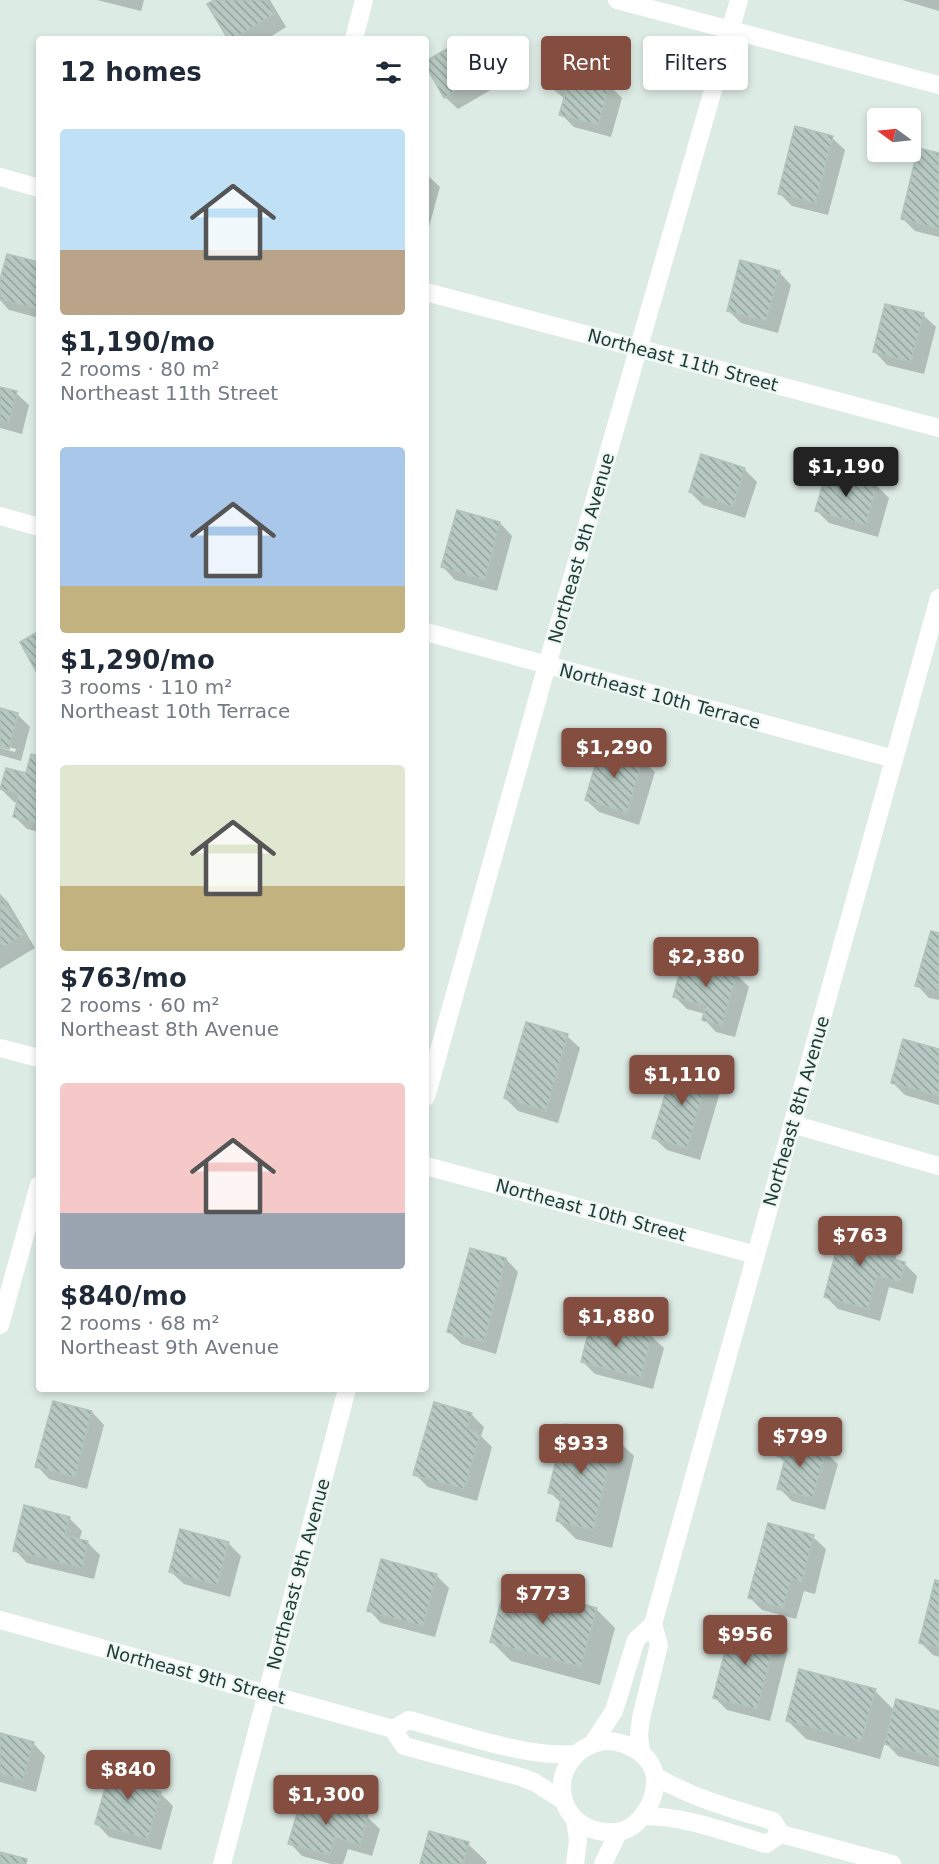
<!DOCTYPE html>
<html lang="en">
<head>
<meta charset="utf-8">
<style>
	body { margin:0; font-family:"DejaVu Sans",sans-serif; background:#f6f6f7; color:#1f2937; height:100vh; display:flex; flex-direction:column; font-size:22px; white-space:nowrap }
	* { box-sizing:border-box; margin:0 }
	p { font-size:20px; color:#747a83 }
	.icon { flex:none; width:33px; height:33px; fill:none; stroke:currentColor; stroke-width:2; stroke-linecap:round; stroke-linejoin:round }
	.map { position:relative; flex:1; overflow:hidden }
	.sheet { position:absolute; left:36px; top:36px; width:393px; height:1356px; display:flex; flex-direction:column; background:#fff; border-radius:6px; box-shadow:0 3px 9px #0003 }
	.sheet>* { flex:none }
	.guide { position:absolute; left:447px; top:36px; width:402px; height:54px; display:flex; gap:12px }
	.needle { width:39px; rotate:285deg }
	.controls { position:absolute; left:867px; top:108px; display:grid; gap:12px }
	.controls a { display:grid; place-items:center; width:54px; height:54px; border-radius:6px; background:#fff; box-shadow:0 3px 9px #0003; font-size:30px }
	.price { position:absolute; translate:-50% -51px; padding:0 14px; border-radius:6px; background:#834d3f; color:#fff; font-size:20px; line-height:39px; filter:drop-shadow(0 2px 3px #0008) }
	.price::after { content:''; position:absolute; left:50%; top:36px; width:18px; height:14px; margin-left:-9px; background:inherit; clip-path:polygon(0 0,100% 0,50% 100%) }
	.price.active { background:#222; color:#fff }
	ul { padding:0; list-style:none }
	li { display:grid; align-content:center; gap:12px; height:318px; padding:0 24px }
	li span { display:grid; place-items:center; height:186px; border-radius:6px; color:#555 }
	li>.icon { margin-inline-start:auto }
	span .icon { width:108px; height:108px; fill:#fffc; stroke-width:1 }
	li b { font-size:26px }
	h2 { display:flex; justify-content:space-between; align-items:center; height:72px; padding:0 24px; font-size:26px }
	.tag { padding:0 21px; border-radius:6px; background:#fff; box-shadow:0 3px 9px #0003; font-size:21px; line-height:54px }
	.tag.active { background:#834d3f; color:#fff }
	.map>svg:first-child { display:block }
	.shadow { fill:#0003 }
	.building { fill:url(#building-back-hatch); stroke:#afc5bc; stroke-width:1.5 }
	.lines { fill:none; stroke-linecap:round; stroke-linejoin:round }
	.minor { stroke:#fff; stroke-width:18 }
	.tertiary { stroke:#fff; stroke-width:18 }
	.labels { text-anchor:middle; dominant-baseline:central; stroke-width:4.5; stroke-linejoin:round; paint-order:stroke }
	.street-label { font-size:18px; fill:#1e3b34; stroke:#eef7f3 }
</style>
</head>
<body>
<div class="map">
<svg width="939" height="1864" viewBox="0 0 939 1864">
	<defs>
		<pattern id="building-back-hatch" width="6" height="6" patternUnits="userSpaceOnUse" patternTransform="scale(1.5)"><rect width="6" height="6" fill="#b6c8c1"/><path d="M-1 5l2 2M0 0l6 6M5-1l2 2" fill="none" stroke="#93a49e"/></pattern>
	</defs>
	<rect width="100%" height="100%" fill="#ddebe5"/>
	<!-- shadow -->
	<g class="shadow">
		<polygon points="97,0 144,0 141,11"/>
		<polygon points="217,0 270,0 286,27 267,39 229,39"/>
		<polygon points="902,0 939,0 939,11"/>
		<polygon points="467,39 480,52 499,85 458,109 445,97 426,63"/>
		<polygon points="609,85 622,98 611,137 574,127 561,114 565,99 549,86"/>
		<polygon points="832,138 845,150 828,215 792,206 779,193"/>
		<polygon points="939,155 939,237 915,231 903,219"/>
		<polygon points="426,174 440,187 427,234 426,233"/>
		<polygon points="39,264 39,318 9,310 0,300 0,285"/>
		<polygon points="779,272 791,285 778,333 741,323 728,310"/>
		<polygon points="923,315 936,327 924,374 887,365 875,352"/>
		<polygon points="0,389 16,393 29,405 22,434 0,428"/>
		<polygon points="744,469 757,482 745,518 703,505 690,492"/>
		<polygon points="876,485 889,498 878,537 829,523 817,511"/>
		<polygon points="458,512 500,523 512,536 497,591 455,580 443,567"/>
		<polygon points="0,710 17,714 30,727 21,761 0,755 0,748 15,752 16,749 0,745"/>
		<polygon points="39,758 39,832 27,829 14,816 18,803 14,802 1,789 27,775"/>
		<polygon points="642,760 655,772 639,825 599,812 586,800"/>
		<polygon points="0,894 8,902 35,948 0,969"/>
		<polygon points="939,935 939,1000 929,998 917,985"/>
		<polygon points="736,974 749,987 735,1037 716,1032 704,1019 705,1014 687,1009 674,996"/>
		<polygon points="567,1036 580,1048 558,1123 518,1111 505,1098"/>
		<polygon points="939,1050 939,1105 905,1095 892,1082"/>
		<polygon points="710,1069 723,1082 700,1160 667,1150 654,1138 683,1085"/>
		<polygon points="885,1238 898,1251 895,1261 905,1264 917,1276 913,1294 889,1287 880,1321 838,1309 826,1297"/>
		<polygon points="506,1259 518,1272 496,1354 462,1344 449,1332"/>
		<polygon points="651,1336 664,1348 653,1389 595,1374 583,1362"/>
		<polygon points="92,1412 104,1425 87,1489 49,1479 37,1466"/>
		<polygon points="471,1414 484,1427 481,1436 492,1447 477,1501 428,1487 415,1474"/>
		<polygon points="615,1438 634,1456 612,1548 576,1539 557,1520 562,1504 550,1492"/>
		<polygon points="825,1452 838,1464 825,1510 792,1501 779,1488 786,1463 778,1456"/>
		<polygon points="69,1518 82,1531 79,1541 88,1543 100,1555 94,1579 27,1563 15,1550"/>
		<polygon points="813,1537 826,1549 815,1594 804,1591 796,1619 762,1610 750,1598"/>
		<polygon points="228,1543 241,1556 230,1597 184,1584 171,1572"/>
		<polygon points="436,1575 449,1588 435,1637 381,1623 369,1610"/>
		<polygon points="939,1583 939,1657 933,1655 920,1642"/>
		<polygon points="596,1609 615,1628 600,1685 511,1661 492,1642"/>
		<polygon points="776,1637 788,1649 770,1721 727,1710 715,1698"/>
		<polygon points="875,1691 895,1711 939,1712 939,1767 898,1756 885,1742 880,1759 806,1739 787,1720"/>
		<polygon points="0,1734 33,1743 45,1756 36,1792 0,1782"/>
		<polygon points="143,1766 156,1779 152,1791 160,1793 173,1806 161,1850 109,1837 97,1824"/>
		<polygon points="367,1817 380,1829 372,1856 348,1849 343,1864 331,1864 302,1856 290,1843"/>
		<polygon points="468,1844 487,1862 486,1864 422,1864"/>
	</g>
	<!-- building -->
	<g class="building">
		<polygon points="214,0 266,0 274,14 234,39 228,39 207,4"/>
		<polygon points="467,37 487,72 444,98 426,66 426,61"/>
		<polygon points="553,68 610,84 598,125 559,115 566,91 548,86"/>
		<polygon points="795,126 833,136 816,203 778,194"/>
		<polygon points="918,148 939,153 939,229 901,219"/>
		<polygon points="7,254 39,262 39,310 0,299 0,280"/>
		<polygon points="740,260 780,271 766,321 727,311"/>
		<polygon points="885,304 924,313 911,362 873,352"/>
		<polygon points="0,387 17,391 9,422 0,420"/>
		<polygon points="701,454 745,468 733,507 689,492"/>
		<polygon points="827,470 877,484 866,525 815,511"/>
		<polygon points="457,510 500,522 485,580 441,567"/>
		<polygon points="39,631 39,677 20,642"/>
		<polygon points="0,708 18,713 9,749 0,747"/>
		<polygon points="601,746 643,758 627,813 585,800"/>
		<polygon points="31,754 39,756 39,824 13,817 19,794 0,789 6,768 26,773"/>
		<polygon points="0,896 24,935 0,949"/>
		<polygon points="931,931 939,933 939,992 915,986"/>
		<polygon points="684,957 737,973 722,1026 702,1020 706,1006 673,997"/>
		<polygon points="526,1022 568,1034 546,1111 504,1098"/>
		<polygon points="903,1039 939,1049 939,1096 891,1083"/>
		<polygon points="689,1061 711,1068 687,1148 652,1138 670,1079 682,1083"/>
		<polygon points="843,1225 886,1237 881,1256 905,1262 900,1282 877,1276 868,1309 824,1297"/>
		<polygon points="470,1248 506,1258 484,1342 447,1332"/>
		<polygon points="592,1318 652,1334 641,1378 581,1362"/>
		<polygon points="53,1401 92,1411 75,1477 35,1467"/>
		<polygon points="434,1402 472,1413 467,1429 481,1433 464,1489 413,1475"/>
		<polygon points="565,1424 616,1436 593,1530 556,1521 562,1496 548,1493"/>
		<polygon points="781,1438 826,1450 813,1498 777,1489 785,1459 777,1456"/>
		<polygon points="24,1505 70,1517 65,1536 88,1541 82,1568 13,1551"/>
		<polygon points="768,1523 814,1535 802,1582 791,1579 783,1608 748,1598"/>
		<polygon points="180,1529 229,1542 217,1585 169,1572"/>
		<polygon points="381,1559 437,1574 423,1626 367,1611"/>
		<polygon points="935,1580 939,1581 939,1648 919,1643"/>
		<polygon points="506,1583 597,1608 581,1667 490,1642"/>
		<polygon points="732,1624 777,1635 757,1709 713,1698"/>
		<polygon points="799,1669 876,1689 861,1741 786,1721"/>
		<polygon points="896,1699 939,1711 939,1759 884,1744"/>
		<polygon points="0,1733 34,1742 23,1780 0,1774"/>
		<polygon points="114,1756 144,1765 138,1786 161,1792 148,1839 95,1824"/>
		<polygon points="302,1797 368,1815 360,1845 335,1837 330,1855 288,1844"/>
		<polygon points="429,1831 469,1842 463,1864 420,1864"/>
		<polygon points="0,1852 27,1859 26,1864 0,1864"/>
	</g>
	<g class="lines">
		<!-- minor -->
		<g class="minor">
			<polyline points="617,0 939,85"/>
			<polyline points="354,39 364,0"/>
			<polyline points="0,177 39,188"/>
			<polyline points="426,292 939,428"/>
			<polyline points="0,516 39,527"/>
			<polyline points="426,632 894,759"/>
			<polyline points="0,1048 39,1058"/>
			<polyline points="426,1097 547,665 739,0"/>
			<polyline points="792,1124 939,1166"/>
			<polyline points="426,1166 756,1255"/>
			<polyline points="0,1325 39,1185"/>
			<polyline points="222,1864 347,1389"/>
		</g>
		<!-- tertiary -->
		<g class="tertiary">
			<polyline points="0,1620 393,1729 404,1746 521,1777 534,1782 564,1801"/>
			<path d="M393,1729L409,1720C457,1733 526,1758 575,1754"/>
			<path d="M604,1741C625,1740 653,1754 655,1778C657,1800 639,1831 615,1832C551,1836 542,1753 604,1741Z"/>
			<polyline points="593,1743 614,1711 636,1640 653,1624"/>
			<polyline points="641,1753 639,1735 641,1718 659,1645 653,1624 939,598"/>
			<path d="M655,1776C692,1798 732,1809 773,1821L781,1834L892,1864"/>
			<path d="M643,1816C685,1816 726,1832 766,1844L781,1834"/>
			<polyline points="575,1820 578,1840 575,1864"/>
			<polyline points="603,1864 618,1833"/>
		</g>
	</g>
	<g class="labels">
		<!-- street labels -->
		<g class="street-label">
			<text transform="translate(683 360) rotate(15)">Northeast 11th Street</text>
			<text transform="translate(581 548) rotate(-74)">Northeast 9th Avenue</text>
			<text transform="translate(660 696) rotate(15)">Northeast 10th Terrace</text>
			<text transform="translate(796 1111) rotate(-74)">Northeast 8th Avenue</text>
			<text transform="translate(591 1210) rotate(15)">Northeast 10th Street</text>
			<text transform="translate(298 1574) rotate(-75)">Northeast 9th Avenue</text>
			<text transform="translate(196 1674) rotate(15)">Northeast 9th Street</text>
		</g>
	</g>
</svg>
<div class="controls">
<a><svg class="needle" viewBox="-14 -14 28 28"><path d="M0-13l5 13h-10z" fill="#e53935"/><path d="M0 13l5-13h-10z" fill="#747a83"/></svg></a>
</div>
<b class="price active" style="left:846px;top:498px">$1,190</b>
<b class="price" style="left:614px;top:779px">$1,290</b>
<b class="price" style="left:706px;top:988px">$2,380</b>
<b class="price" style="left:682px;top:1106px">$1,110</b>
<b class="price" style="left:860px;top:1267px">$763</b>
<b class="price" style="left:616px;top:1348px">$1,880</b>
<b class="price" style="left:800px;top:1468px">$799</b>
<b class="price" style="left:581px;top:1475px">$933</b>
<b class="price" style="left:543px;top:1625px">$773</b>
<b class="price" style="left:745px;top:1666px">$956</b>
<b class="price" style="left:128px;top:1801px">$840</b>
<b class="price" style="left:326px;top:1826px">$1,300</b>
<div class="guide">
<a class="tag">Buy</a>
<a class="tag active">Rent</a>
<a class="tag">Filters</a>
</div>
<section class="sheet">
<h2>12 homes<svg class="icon" aria-label="filters" viewBox="0 0 24 24"><path d="M4 7h16M4 17h16"/><circle cx="9" cy="7" r="2"/><circle cx="15" cy="17" r="2"/></svg></h2>
<ul>
<li><span style="background:linear-gradient(#bfe0f5 65%,#b9a48a 0)"><svg class="icon" aria-label="home" viewBox="0 0 24 24"><path d="M3 11l9-7 9 7M6 9v11h12V9"/></svg></span><div><b>$1,190/mo</b><p>2 rooms · 80 m²</p><p>Northeast 11th Street</p></div></li>
<li><span style="background:linear-gradient(#a9c7e8 75%,#c2b280 0)"><svg class="icon" aria-label="home" viewBox="0 0 24 24"><path d="M3 11l9-7 9 7M6 9v11h12V9"/></svg></span><div><b>$1,290/mo</b><p>3 rooms · 110 m²</p><p>Northeast 10th Terrace</p></div></li>
<li><span style="background:linear-gradient(#dfe7d0 65%,#c2b280 0)"><svg class="icon" aria-label="home" viewBox="0 0 24 24"><path d="M3 11l9-7 9 7M6 9v11h12V9"/></svg></span><div><b>$763/mo</b><p>2 rooms · 60 m²</p><p>Northeast 8th Avenue</p></div></li>
<li><span style="background:linear-gradient(#f6c9c9 70%,#9aa5b1 0)"><svg class="icon" aria-label="home" viewBox="0 0 24 24"><path d="M3 11l9-7 9 7M6 9v11h12V9"/></svg></span><div><b>$840/mo</b><p>2 rooms · 68 m²</p><p>Northeast 9th Avenue</p></div></li>
</ul>
</section>
</div>
</body>
</html>
